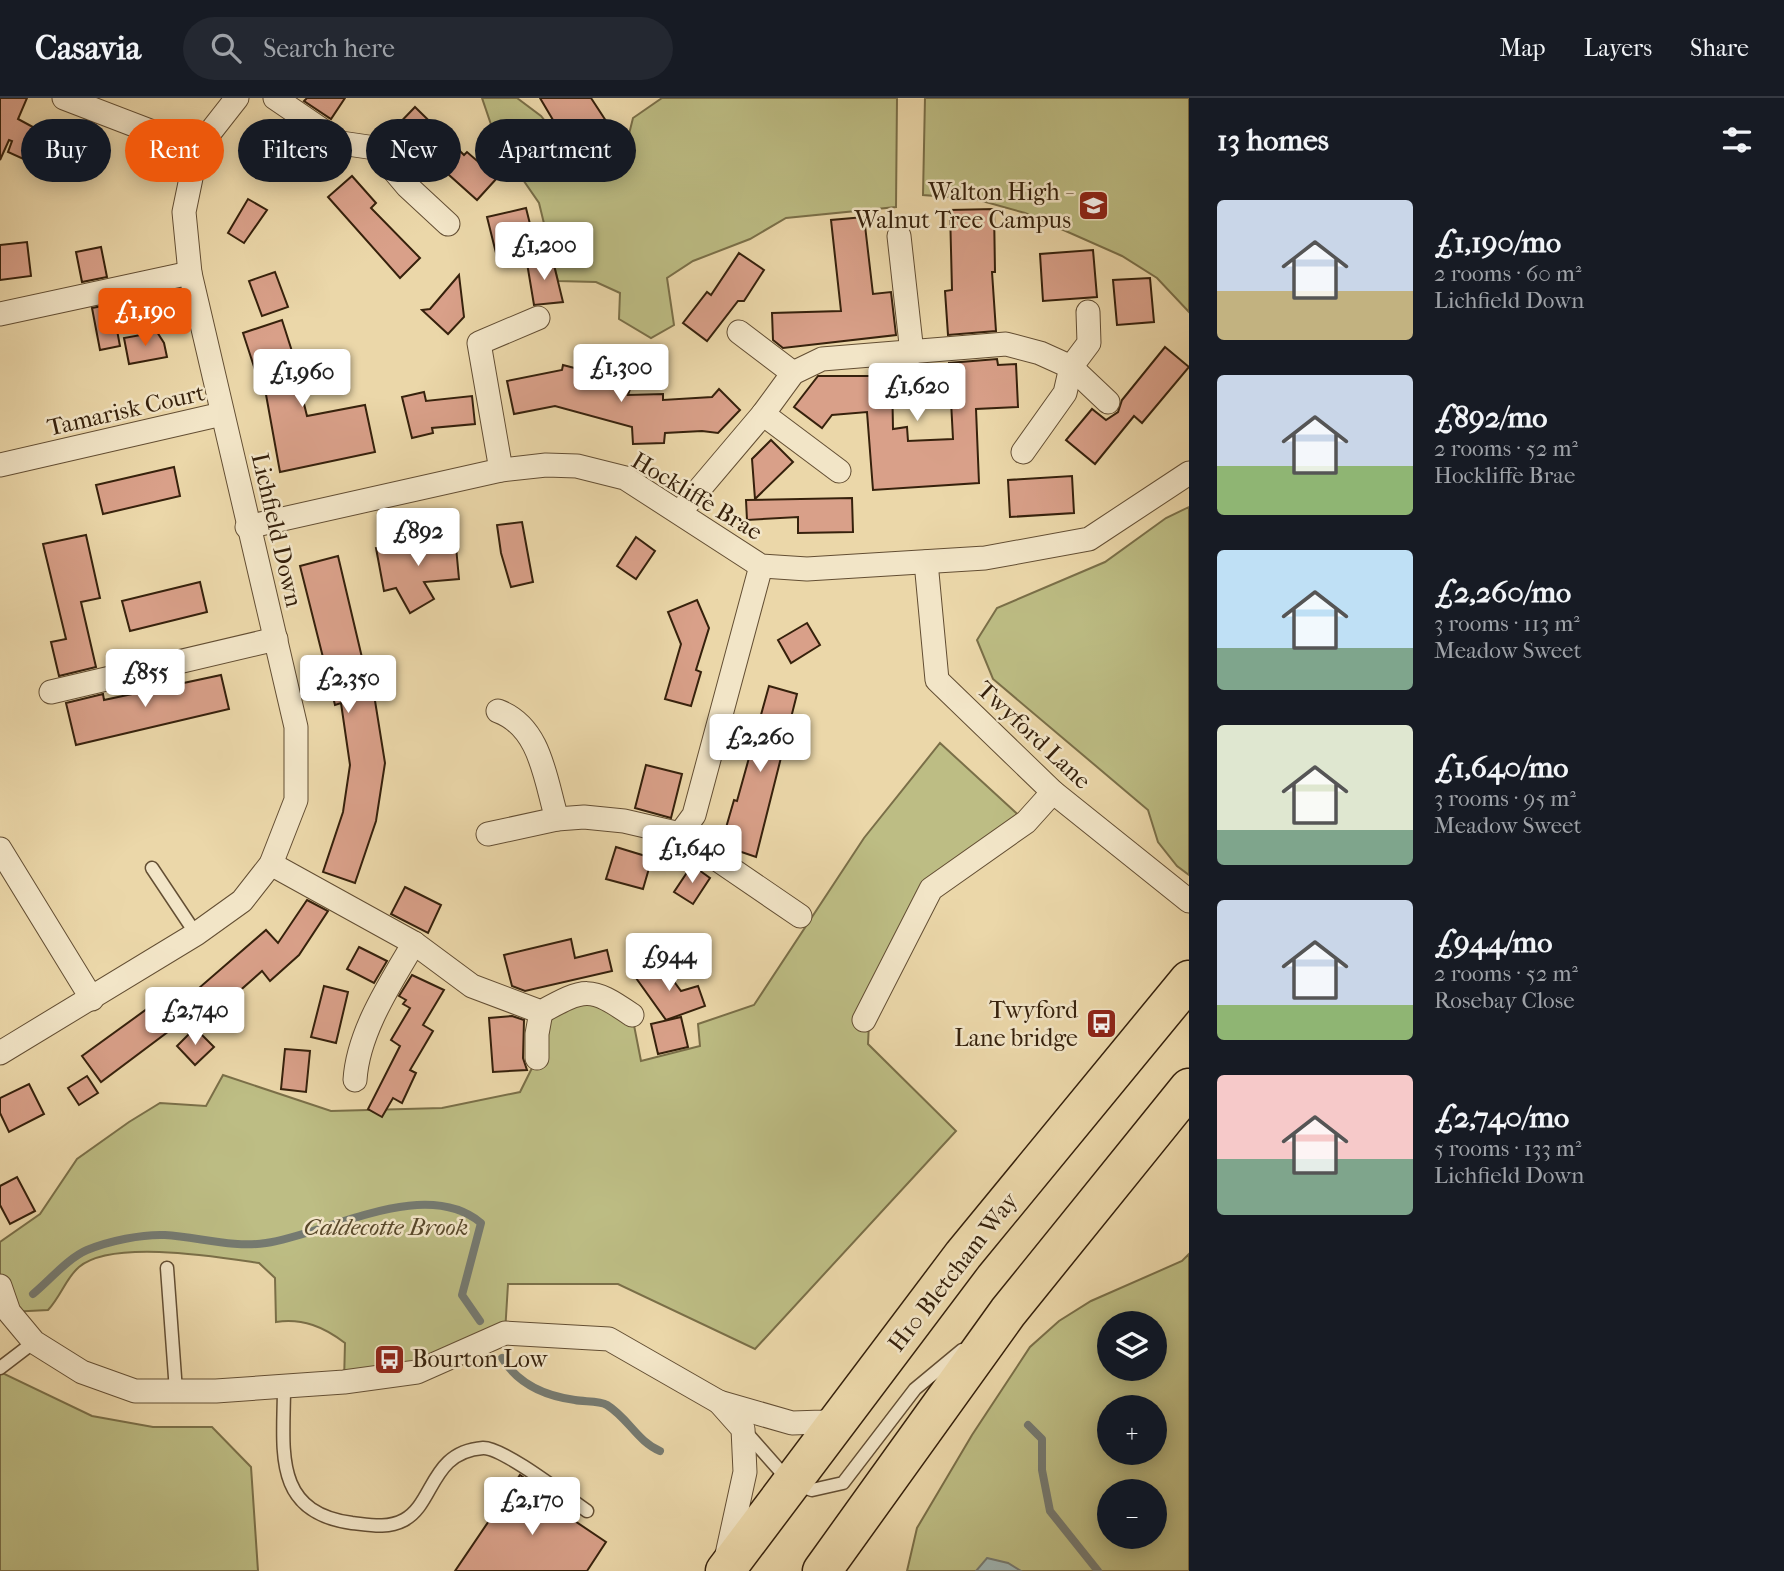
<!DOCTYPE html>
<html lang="en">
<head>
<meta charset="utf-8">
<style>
	body { margin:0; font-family:"IM FELL French Canon",serif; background:#242831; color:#f1f3f6; height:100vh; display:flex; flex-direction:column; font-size:26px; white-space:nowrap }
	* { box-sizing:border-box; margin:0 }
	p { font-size:23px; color:#9ea1a6 }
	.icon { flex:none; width:38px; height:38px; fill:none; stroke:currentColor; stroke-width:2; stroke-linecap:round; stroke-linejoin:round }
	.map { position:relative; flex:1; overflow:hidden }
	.panel { display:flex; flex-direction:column; background:#171b24; width:595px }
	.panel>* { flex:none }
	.banner { position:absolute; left:21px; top:21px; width:665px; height:63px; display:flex; gap:14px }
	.fabs { position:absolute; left:1097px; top:1213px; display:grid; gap:14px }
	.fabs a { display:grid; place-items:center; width:70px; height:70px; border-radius:50%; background:#171b24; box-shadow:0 4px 18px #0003; font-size:35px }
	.price { position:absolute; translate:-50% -60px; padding:0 16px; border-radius:7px; background:#fff; color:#222; font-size:23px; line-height:46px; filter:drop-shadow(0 2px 4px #0008) }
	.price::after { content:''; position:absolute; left:50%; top:42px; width:21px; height:16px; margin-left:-10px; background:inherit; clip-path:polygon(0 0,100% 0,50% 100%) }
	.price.on { background:#ea580c; color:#fff }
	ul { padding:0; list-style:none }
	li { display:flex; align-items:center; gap:21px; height:175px; padding:0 28px }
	li span { display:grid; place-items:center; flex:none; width:196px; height:140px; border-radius:7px; color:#555 }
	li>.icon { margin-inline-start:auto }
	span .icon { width:84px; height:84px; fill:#fffc; stroke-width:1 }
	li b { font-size:30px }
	h2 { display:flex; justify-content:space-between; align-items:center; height:84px; padding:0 28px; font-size:30px }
	.chip { padding:0 24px; border-radius:32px; background:#171b24; box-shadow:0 4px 18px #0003; font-size:24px; line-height:63px }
	.chip.on { background:#ea580c; color:#fff }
	header { display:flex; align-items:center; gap:42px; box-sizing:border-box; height:98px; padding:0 35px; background:#171b24; border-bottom:2px solid #363941 }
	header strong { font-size:33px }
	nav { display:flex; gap:38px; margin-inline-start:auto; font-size:24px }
	.search { width:490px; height:63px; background:#242831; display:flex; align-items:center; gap:18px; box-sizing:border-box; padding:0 24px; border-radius:38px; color:#9ea1a6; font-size:26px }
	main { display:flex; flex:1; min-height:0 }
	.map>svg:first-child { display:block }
	.green { fill:#bdbd84; stroke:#7a6f48; stroke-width:2; fill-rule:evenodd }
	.water { fill:#9fb6b5; stroke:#757a71; stroke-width:2 }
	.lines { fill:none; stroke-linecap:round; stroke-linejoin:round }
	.stream { stroke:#757a71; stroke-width:8 }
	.building { fill:#d9a089; stroke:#36210c; stroke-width:2 }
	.lane-casing { stroke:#634e33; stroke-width:15 }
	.street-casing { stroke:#634e33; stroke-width:25 }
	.highway-casing { stroke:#36210c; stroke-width:41 }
	.lane { stroke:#f2e5c7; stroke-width:12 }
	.street { stroke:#f2e5c7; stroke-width:23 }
	.highway { stroke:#ebd7a9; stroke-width:38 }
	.labels { text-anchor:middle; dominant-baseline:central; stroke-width:5; stroke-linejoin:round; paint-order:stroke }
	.poi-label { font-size:24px; fill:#36210c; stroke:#f2e5c7; text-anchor:end }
	.street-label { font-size:24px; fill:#36210c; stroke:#f2e5c7 }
	.park-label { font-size:24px; font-style:italic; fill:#58482a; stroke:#f2e5c7 }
</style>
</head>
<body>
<header>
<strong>Casavia</strong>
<div class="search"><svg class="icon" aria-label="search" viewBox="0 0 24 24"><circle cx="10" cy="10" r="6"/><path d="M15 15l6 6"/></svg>Search here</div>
<nav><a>Map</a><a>Layers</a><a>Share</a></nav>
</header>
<main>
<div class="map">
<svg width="1189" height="1473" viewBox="0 0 1189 1473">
	<rect width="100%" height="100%" fill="#ebd7a9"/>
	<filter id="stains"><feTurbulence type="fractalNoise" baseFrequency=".00286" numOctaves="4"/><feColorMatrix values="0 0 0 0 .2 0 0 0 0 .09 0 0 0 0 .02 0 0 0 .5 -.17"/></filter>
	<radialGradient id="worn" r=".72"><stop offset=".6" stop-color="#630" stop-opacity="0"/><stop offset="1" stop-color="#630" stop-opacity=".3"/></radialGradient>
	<!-- green -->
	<g class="green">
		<polygon points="482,0 517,0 541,18 557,38 562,68 583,80 625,52 633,20 662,0 897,0 896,109 786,120 750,141 693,163 667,180 674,227 651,240 619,221 620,195 596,184 558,183 539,105 497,44"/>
		<polygon points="925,0 1189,0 1189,214 1157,180 1122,158 1025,115 975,101 923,97"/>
		<polygon points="1189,409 1189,777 1177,768 1158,744 1148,712 993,581 977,542 997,510 1105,464 1166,420"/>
		<path d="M940,645L1026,724L931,791L869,925L868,946L956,1033L755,1251L618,1186H508L505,1235L417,1274L344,1284L345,1245C324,1229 303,1220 276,1224L275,1180L259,1165C218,1159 112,1141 79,1169C66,1180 61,1198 48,1212L9,1214L0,1195V1144L40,1116L77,1061L129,1024L160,1005L206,1008L223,977L331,1013L442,1010L520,994L537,960V936L579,894L632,917L641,963L700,948L698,926L754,907L864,740Z"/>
		<path d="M1189,1156V1473H907L917,1430L972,1337L1030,1249L1059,1223L1091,1203L1182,1163ZM1110,1225H1155V1270H1110ZM1110,1309H1155V1354H1110ZM1110,1393H1155V1438H1110Z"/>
		<polygon points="0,1274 92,1318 153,1329 212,1329 251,1369 258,1473 0,1473"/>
	</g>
	<!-- water -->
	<polygon class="water" points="987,1460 1008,1465 1021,1473 976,1473"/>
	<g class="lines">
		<!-- stream -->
		<g class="stream">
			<path d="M33,1196C49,1183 68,1160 87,1152C109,1143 142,1136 165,1137C198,1139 234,1150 266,1145C327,1136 425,1078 481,1125L462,1197L480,1223"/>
			<path d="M502,1260C518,1286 545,1298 575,1302C584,1304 599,1302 607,1307C628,1320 638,1344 660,1353"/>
			<polyline points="1028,1327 1042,1341 1042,1372 1050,1413 1098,1473"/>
		</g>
	</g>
	<!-- building -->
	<g class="building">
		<polygon points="0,0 27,0 18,21 44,35 30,64 8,54 12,43 9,42 0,62"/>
		<polygon points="307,0 345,0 331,21 304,3"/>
		<polygon points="540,0 591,0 625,52 583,80 562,47 566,44"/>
		<polygon points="415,9 464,57 467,54 497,80 477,102 430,60 424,67 390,35"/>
		<polygon points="289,26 315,44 296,71 270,54"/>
		<polygon points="352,78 376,105 371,110 420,160 400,180 328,99"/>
		<polygon points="248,101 267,112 244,145 228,135"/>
		<polygon points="526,110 534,142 525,153 497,159 487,119"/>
		<polygon points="994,111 995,174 992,174 996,233 948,237 945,193 952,192 950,112"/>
		<polygon points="864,119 873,196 891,194 896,237 783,250 773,242 772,215 841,213 831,122"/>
		<polygon points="27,144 31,178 0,182 0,147"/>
		<polygon points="101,149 107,179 82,184 76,154"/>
		<polygon points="1093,152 1097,199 1043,203 1040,156"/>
		<polygon points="739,155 764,172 744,203 738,203 707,243 683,225 707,194 711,197"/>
		<polygon points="552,159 563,204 534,207 527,165"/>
		<polygon points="275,174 288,209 262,218 249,183"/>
		<polygon points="459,177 464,219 448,236 422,212 430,211"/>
		<polygon points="1150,180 1154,224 1117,227 1113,182"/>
		<polygon points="112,206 120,248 100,252 92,210"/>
		<polygon points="282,222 297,269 295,269 307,318 365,307 375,354 280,374 263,280 258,281 243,235"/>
		<polygon points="157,234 164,245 167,259 129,266 124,240"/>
		<polygon points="1165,249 1189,269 1142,325 1134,318 1095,366 1066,342 1092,311 1106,322 1118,314 1122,302"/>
		<polygon points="997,261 998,267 1016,266 1018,309 976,311 979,385 873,392 867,314 832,317 822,330 794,309 818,278 892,278 893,331 907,329 908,343 953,341 949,265"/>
		<polygon points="563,267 632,285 628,297 663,296 663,302 712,299 719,291 740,312 718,335 702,333 665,335 664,345 633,346 632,329 555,308 514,316 507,283 562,272"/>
		<polygon points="424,294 426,303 472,298 475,326 432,330 433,335 412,340 402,299"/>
		<polygon points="771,342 793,364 755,401 752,361"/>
		<polygon points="174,369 180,398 103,416 96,387"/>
		<polygon points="1072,378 1074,415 1010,419 1008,382"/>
		<polygon points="852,400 853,434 798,435 798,419 747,422 746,402"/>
		<polygon points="522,424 533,484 511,489 501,455 497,427"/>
		<polygon points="86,437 100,500 81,504 96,569 59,578 51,544 66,541 43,446"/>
		<polygon points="455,438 459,481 424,484 434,501 410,515 396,490 384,493 376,450"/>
		<polygon points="636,439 655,453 636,481 617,468"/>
		<polygon points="338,458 368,585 372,584 385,665 376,723 355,785 323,774 343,714 350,667 341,605 335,607 300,468"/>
		<polygon points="200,484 207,514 130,533 122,503"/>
		<polygon points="697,502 709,530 696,572 701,574 691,608 665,601 681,546 668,514"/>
		<polygon points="807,525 820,547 791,565 778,542"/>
		<polygon points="221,577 229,611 76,647 66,605 103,596 104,602"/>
		<polygon points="769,588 797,596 756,759 721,747 734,702 737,703"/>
		<polygon points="646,667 682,676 671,720 635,710"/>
		<polygon points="616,749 652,760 643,791 606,781"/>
		<polygon points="692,767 710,780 693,806 674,794"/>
		<polygon points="405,789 441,807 428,835 391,816"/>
		<polygon points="307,802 328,813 299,857 270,883 262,873 218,912 199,890 266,832 278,845"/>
		<polygon points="571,841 575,860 607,852 612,873 525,893 512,888 504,857"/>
		<polygon points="359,849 387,863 374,885 347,871"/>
		<polygon points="659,863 681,893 698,888 705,908 666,922 636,880"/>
		<polygon points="412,877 444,892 423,927 433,933 410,972 416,975 402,1005 393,1000 382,1019 368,1011 400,948 391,942 410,910 403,906 406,902 399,898"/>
		<polygon points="324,888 348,894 336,945 311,939"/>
		<polygon points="151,908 169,933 101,984 82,958"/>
		<polygon points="512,918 524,922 523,960 527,972 493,974 489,920"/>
		<polygon points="681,919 688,949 658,956 651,926"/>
		<polygon points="195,930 214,949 195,967 177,948"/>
		<polygon points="285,951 310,953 306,994 281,991"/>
		<polygon points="87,978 98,995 79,1007 68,990"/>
		<polygon points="29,986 44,1016 9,1034 0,1015 0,1000"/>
		<polygon points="17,1079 35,1113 10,1126 0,1107 0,1088"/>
		<polygon points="520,1377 558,1403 554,1409 606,1444 587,1473 455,1473"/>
	</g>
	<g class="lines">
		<defs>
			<g id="lane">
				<polyline points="152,770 196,836"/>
				<polyline points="167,1170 176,1293"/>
				<polyline points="0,1270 34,1244"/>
				<path d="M284,1288C284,1351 271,1414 352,1425C370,1427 387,1431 404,1422C435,1405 430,1354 483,1350C503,1349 568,1400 587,1413"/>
				<polyline points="744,1332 790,1384 812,1392 843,1385 915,1291 962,1252"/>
			</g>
			<g id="street">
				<polyline points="64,0 197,51"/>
				<polyline points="275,0 341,45 375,50 407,88 448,126"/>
				<polyline points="899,138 912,255"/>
				<polyline points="0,216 190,175"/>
				<polyline points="739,234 793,275"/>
				<polyline points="763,316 839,373"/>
				<polyline points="1023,354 1065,295 1071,269 1089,245 1088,214"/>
				<polyline points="0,367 222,316"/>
				<polyline points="501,372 479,245 538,220"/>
				<polyline points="680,414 763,316 793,275 822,261 1006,246 1040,255 1071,269 1108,304"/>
				<polyline points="247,429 501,372 546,367 577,368 625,380 761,468 807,471 985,460 1089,441 1189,375"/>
				<polyline points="926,464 937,582 1053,694 1189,803"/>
				<polyline points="51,594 276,541"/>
				<path d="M498,613C541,629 545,681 557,721"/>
				<polyline points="488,736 557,721 584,719 624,723 680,736 800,818"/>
				<polyline points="680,736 694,717 761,468"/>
				<polyline points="0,751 92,901"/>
				<path d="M271,766L414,845L472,888L541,914C585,890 590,888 632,917"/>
				<polyline points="864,922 931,791 1026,724 1053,694"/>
				<polyline points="0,955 196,836 242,803 271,766 296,702 296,629 190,175 184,114 197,51 237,0"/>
				<polyline points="537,960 537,936 541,914"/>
				<path d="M355,982C358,934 390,886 414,845"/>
				<polyline points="0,1188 9,1214 34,1244 82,1274 135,1293 216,1293 344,1284 417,1274 505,1235 609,1241 719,1304 792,1325 823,1324 842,1320"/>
				<polyline points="719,1304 743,1331 745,1374 726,1461"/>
			</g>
			<g id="highway">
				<polyline points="725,1473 963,1157 1189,882"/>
				<polyline points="822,1473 1008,1214 1189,990"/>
			</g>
		</defs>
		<!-- lane casing -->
		<use href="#lane" class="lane-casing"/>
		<!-- street casing -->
		<use href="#street" class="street-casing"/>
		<!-- highway casing -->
		<use href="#highway" class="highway-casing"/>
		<!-- lane -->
		<use href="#lane" class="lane"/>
		<!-- street -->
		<use href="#street" class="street"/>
		<!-- highway -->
		<use href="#highway" class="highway"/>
	</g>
	<!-- icons -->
	<defs>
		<symbol id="school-square" viewBox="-11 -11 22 22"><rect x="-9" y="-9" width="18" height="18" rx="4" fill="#8f2418" stroke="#f2e5c7"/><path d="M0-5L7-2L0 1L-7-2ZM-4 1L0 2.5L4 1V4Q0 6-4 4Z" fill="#fff"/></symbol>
		<symbol id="bus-square" viewBox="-11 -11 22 22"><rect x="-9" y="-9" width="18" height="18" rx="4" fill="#8f2418" stroke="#f2e5c7"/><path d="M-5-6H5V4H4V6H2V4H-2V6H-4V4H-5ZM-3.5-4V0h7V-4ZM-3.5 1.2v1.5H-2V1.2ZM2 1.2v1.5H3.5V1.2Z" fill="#fff"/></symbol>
	</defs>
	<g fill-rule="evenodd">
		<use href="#school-square" x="1076" y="90" width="35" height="35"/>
		<use href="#bus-square" x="1084" y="908" width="35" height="35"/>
		<use href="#bus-square" x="372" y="1244" width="35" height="35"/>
	</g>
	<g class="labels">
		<!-- poi labels -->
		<g class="poi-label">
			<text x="1071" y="94">Walton High -<tspan x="1071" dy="28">Walnut Tree Campus</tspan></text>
			<text x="1078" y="912">Twyford<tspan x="1078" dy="28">Lane bridge</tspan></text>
			<text x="412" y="1261" text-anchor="start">Bourton Low</text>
		</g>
		<!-- street labels -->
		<g class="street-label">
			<text transform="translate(126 312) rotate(-13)">Tamarisk Court</text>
			<text transform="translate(697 398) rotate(31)">Hockliffe Brae</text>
			<text transform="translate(277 432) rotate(77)">Lichfield Down</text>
			<text transform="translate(1034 637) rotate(43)">Twyford Lane</text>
			<text transform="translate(953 1174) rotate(-52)">H10 Bletcham Way</text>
		</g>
		<!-- park labels -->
		<g class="park-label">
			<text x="386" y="1129">Caldecotte Brook</text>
		</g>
	</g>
	<rect width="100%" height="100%" filter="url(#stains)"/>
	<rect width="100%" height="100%" fill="url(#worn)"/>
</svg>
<div class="fabs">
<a><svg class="icon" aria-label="layers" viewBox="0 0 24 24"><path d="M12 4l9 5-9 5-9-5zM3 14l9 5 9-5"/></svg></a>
<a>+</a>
<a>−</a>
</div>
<b class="price" style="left:544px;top:184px">£1,200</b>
<b class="price on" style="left:145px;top:250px">£1,190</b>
<b class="price" style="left:621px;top:306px">£1,300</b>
<b class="price" style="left:302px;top:311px">£1,960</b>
<b class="price" style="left:917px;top:325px">£1,620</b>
<b class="price" style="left:418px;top:470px">£892</b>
<b class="price" style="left:145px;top:611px">£855</b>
<b class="price" style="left:348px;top:617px">£2,350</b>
<b class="price" style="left:760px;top:676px">£2,260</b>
<b class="price" style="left:692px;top:787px">£1,640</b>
<b class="price" style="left:669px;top:895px">£944</b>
<b class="price" style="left:195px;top:949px">£2,740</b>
<b class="price" style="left:532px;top:1439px">£2,170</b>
<div class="banner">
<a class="chip">Buy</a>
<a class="chip on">Rent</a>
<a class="chip">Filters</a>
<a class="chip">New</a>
<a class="chip">Apartment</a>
</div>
</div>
<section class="panel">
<h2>13 homes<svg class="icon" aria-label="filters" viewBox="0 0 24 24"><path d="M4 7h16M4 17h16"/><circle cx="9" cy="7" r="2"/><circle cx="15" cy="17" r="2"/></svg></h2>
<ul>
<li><span style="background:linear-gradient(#c9d6e8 65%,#c2b280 0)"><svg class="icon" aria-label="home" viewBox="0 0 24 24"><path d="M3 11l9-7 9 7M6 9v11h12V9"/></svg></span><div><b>£1,190/mo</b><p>2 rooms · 60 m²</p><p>Lichfield Down</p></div></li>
<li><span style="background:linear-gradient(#c9d6e8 65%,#8fb573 0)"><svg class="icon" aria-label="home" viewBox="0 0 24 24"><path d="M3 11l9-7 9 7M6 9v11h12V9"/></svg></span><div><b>£892/mo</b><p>2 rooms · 52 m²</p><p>Hockliffe Brae</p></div></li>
<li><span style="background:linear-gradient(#bfe0f5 70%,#7fa58c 0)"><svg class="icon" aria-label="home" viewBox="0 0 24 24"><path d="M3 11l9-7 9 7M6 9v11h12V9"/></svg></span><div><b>£2,260/mo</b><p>3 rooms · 113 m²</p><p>Meadow Sweet</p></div></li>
<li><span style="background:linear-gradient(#dfe7d0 75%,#7fa58c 0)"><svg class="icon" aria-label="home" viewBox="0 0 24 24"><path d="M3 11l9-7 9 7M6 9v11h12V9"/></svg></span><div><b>£1,640/mo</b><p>3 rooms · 95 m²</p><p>Meadow Sweet</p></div></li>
<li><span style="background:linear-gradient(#c9d6e8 75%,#8fb573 0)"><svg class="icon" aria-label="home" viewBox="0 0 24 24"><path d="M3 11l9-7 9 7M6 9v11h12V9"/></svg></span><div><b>£944/mo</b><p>2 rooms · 52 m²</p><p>Rosebay Close</p></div></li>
<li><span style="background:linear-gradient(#f6c9c9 60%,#7fa58c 0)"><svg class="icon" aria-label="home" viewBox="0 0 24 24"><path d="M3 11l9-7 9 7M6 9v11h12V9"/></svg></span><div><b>£2,740/mo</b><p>5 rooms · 133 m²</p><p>Lichfield Down</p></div></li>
</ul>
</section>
</main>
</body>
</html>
